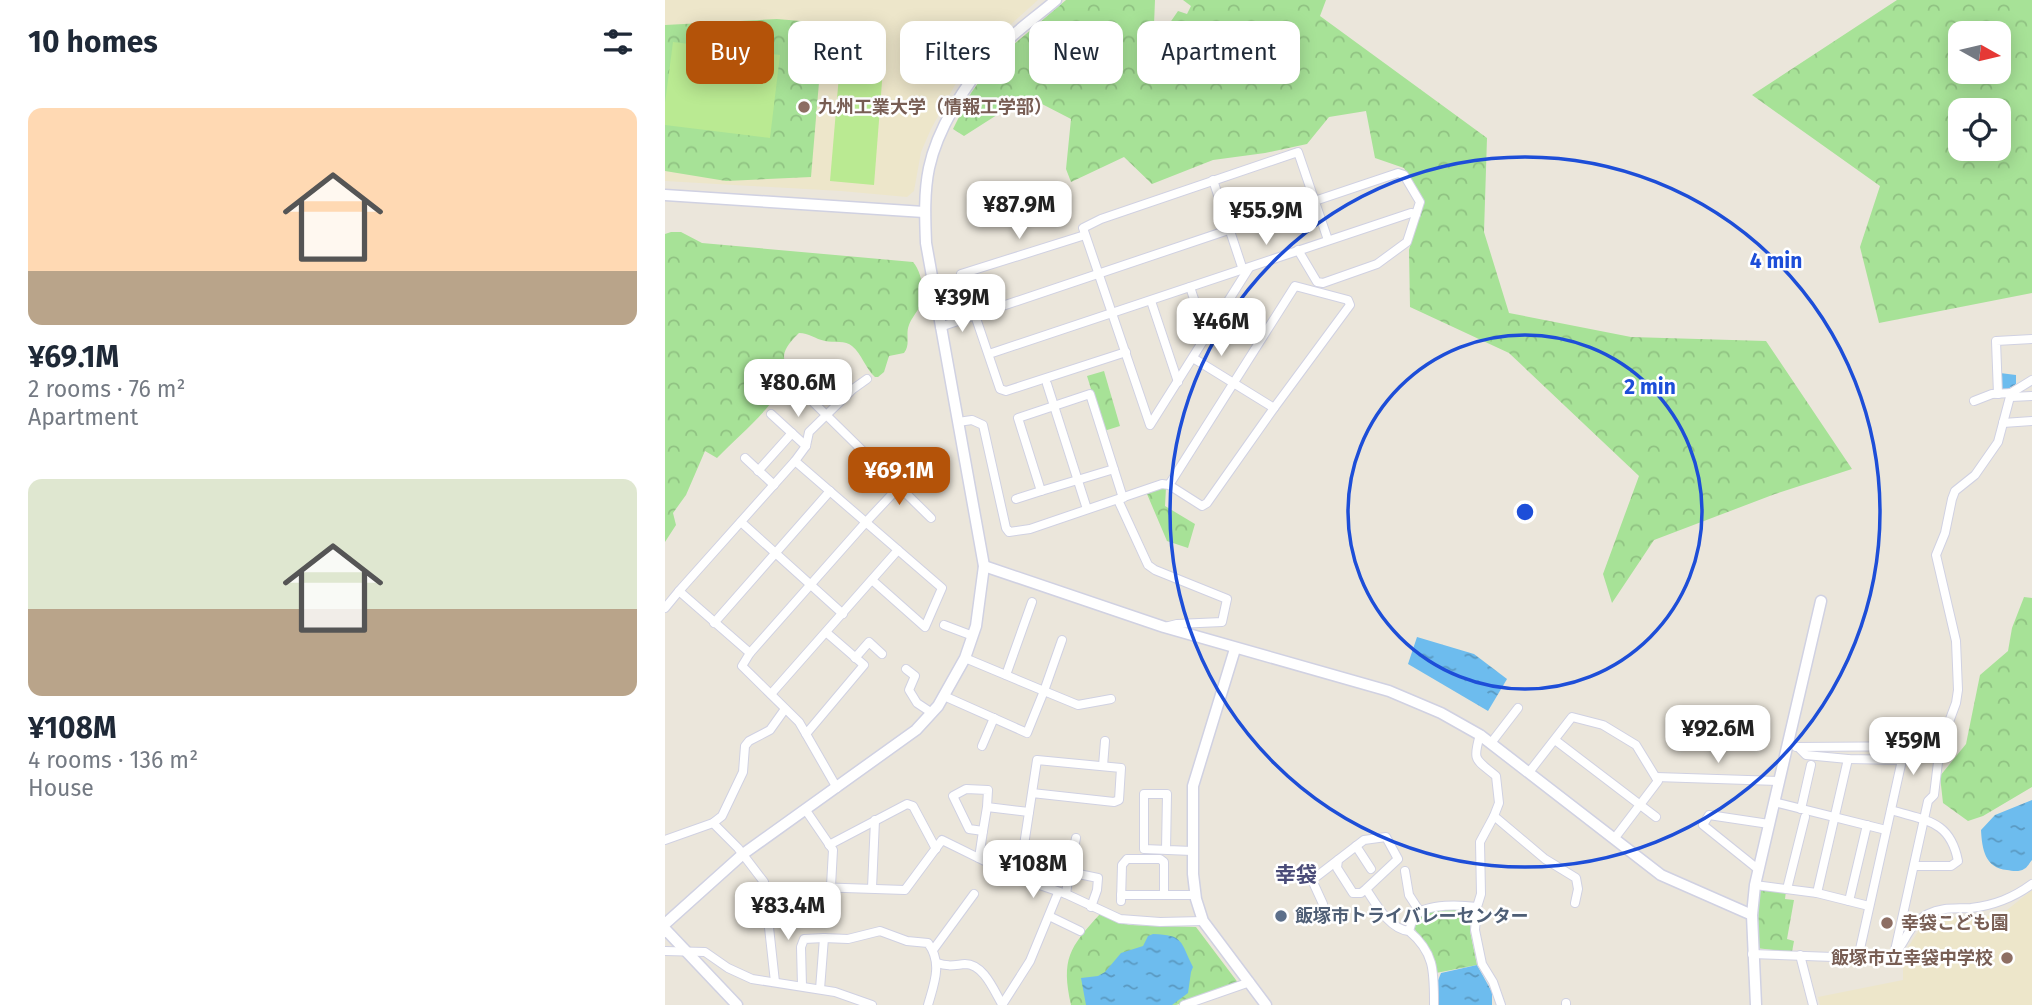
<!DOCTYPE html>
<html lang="en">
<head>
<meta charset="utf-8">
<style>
	body { margin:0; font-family:"Fira Sans","Noto Sans JP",sans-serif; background:#f6f6f7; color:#1f2937; height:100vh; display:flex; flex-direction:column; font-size:26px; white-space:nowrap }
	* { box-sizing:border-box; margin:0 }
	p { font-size:23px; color:#747a83 }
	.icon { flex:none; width:38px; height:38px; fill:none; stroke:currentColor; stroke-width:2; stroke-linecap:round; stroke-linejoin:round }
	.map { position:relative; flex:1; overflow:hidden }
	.sheet { display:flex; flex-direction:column; background:#fff; width:665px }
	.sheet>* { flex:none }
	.hud { position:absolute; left:21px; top:21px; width:665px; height:63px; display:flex; gap:14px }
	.needle { width:46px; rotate:98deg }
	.fabs { position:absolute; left:1283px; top:21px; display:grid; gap:14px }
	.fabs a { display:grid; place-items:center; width:63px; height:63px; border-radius:14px; background:#fff; box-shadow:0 4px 18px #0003; font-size:35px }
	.price { position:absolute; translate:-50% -60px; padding:0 16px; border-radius:14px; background:#fff; color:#222; font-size:23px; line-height:46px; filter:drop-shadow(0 2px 4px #0008) }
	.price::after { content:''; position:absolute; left:50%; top:42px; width:21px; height:16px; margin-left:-10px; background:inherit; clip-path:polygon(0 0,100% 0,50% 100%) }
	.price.active { background:#b45309; color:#fff }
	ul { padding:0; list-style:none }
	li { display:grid; align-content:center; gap:14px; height:371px; padding:0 28px }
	li span { display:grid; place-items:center; height:217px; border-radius:14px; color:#555 }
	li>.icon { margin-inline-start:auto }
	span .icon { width:126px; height:126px; fill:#fffc; stroke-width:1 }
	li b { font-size:30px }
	h2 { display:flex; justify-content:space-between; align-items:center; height:84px; padding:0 28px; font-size:30px }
	.tag { padding:0 24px; border-radius:14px; background:#fff; box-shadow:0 4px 18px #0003; font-size:24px; line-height:63px }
	.tag.active { background:#b45309; color:#fff }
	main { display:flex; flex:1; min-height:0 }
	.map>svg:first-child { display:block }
	.education { fill:#ede6ca }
	.forest { fill:url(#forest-crowns); fill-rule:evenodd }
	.pitch { fill:#baea92 }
	.water { fill:url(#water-ripples) }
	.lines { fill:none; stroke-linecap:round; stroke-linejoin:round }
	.minor-casing { stroke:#d0d1e2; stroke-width:10 }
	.tertiary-casing { stroke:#d0d1e2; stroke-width:13 }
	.minor { stroke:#fff; stroke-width:8 }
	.tertiary { stroke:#fff; stroke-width:10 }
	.ring { fill:none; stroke:#1d4ed8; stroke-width:3.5 }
	.education-dot { fill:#8d6e63; stroke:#fff; stroke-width:2.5 }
	.service-dot { fill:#5c6f8a; stroke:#fff; stroke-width:2.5 }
	.labels { text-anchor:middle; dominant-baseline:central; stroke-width:5; stroke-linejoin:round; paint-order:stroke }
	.education-label { font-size:18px; font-weight:bold; fill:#785e54; stroke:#fff; text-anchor:start }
	.service-label { font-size:18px; font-weight:bold; fill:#4e5e75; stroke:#fff; text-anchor:start }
	.quarter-label { font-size:21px; font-weight:bold; fill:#4a4c79; stroke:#fff }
	.centre { fill:#1d4ed8; stroke:#fff; stroke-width:3.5 }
	.ring-label { font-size:21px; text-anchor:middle; font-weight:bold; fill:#1d4ed8; stroke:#fff; stroke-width:5; stroke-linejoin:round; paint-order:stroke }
</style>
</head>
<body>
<main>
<section class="sheet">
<h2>10 homes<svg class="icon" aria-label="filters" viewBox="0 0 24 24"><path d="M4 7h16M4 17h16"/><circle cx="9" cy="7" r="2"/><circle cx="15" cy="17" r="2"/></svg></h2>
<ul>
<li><span style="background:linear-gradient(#ffd9b3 75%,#b9a48a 0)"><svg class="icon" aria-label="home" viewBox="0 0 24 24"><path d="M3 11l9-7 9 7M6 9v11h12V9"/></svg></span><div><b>¥69.1M</b><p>2 rooms · 76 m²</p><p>Apartment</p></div></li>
<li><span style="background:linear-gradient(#dfe7d0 60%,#b9a48a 0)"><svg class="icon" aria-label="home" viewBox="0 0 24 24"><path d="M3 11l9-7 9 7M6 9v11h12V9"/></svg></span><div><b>¥108M</b><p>4 rooms · 136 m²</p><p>House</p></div></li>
</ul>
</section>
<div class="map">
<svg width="1367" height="1005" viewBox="0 0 1367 1005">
	<defs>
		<pattern id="forest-crowns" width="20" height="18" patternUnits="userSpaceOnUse" patternTransform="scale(1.75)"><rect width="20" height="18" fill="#a7e297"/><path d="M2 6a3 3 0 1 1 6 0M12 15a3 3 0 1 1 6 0" fill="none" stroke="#90c282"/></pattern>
		<pattern id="water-ripples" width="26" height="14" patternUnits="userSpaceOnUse" patternTransform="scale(1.75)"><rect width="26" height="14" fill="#6dbcee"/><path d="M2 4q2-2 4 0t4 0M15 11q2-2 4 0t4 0" fill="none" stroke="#5a99c1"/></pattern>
	</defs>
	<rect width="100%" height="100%" fill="#ebe6db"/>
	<!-- education -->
	<g class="education">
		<polygon points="0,0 373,0 314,53 290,85 266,129 256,152 249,191 242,197 176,191 0,181"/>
		<polygon points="1367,890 1367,1005 1155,1005 1153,997 1238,980 1238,955 1258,924 1277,916 1312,919 1342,910"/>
	</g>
	<!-- forest -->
	<g class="forest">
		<polygon points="401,0 490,0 489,25 500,30 513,11 522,14 526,6 518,0 661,0 655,16 822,138 819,232 844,313 966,337 1101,341 1187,469 1110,494 989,540 947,603 938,574 974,476 844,353 745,307 744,250 757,201 739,168 710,158 701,111 664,117 642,144 600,153 548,160 487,184 459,157 406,182 401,169 406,119 375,103 346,106 299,136 288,129 306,93 328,62"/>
		<path d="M1232,0H1367V293L1214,323L1195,247L1215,186L1087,95ZM1295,33H1334V72H1295ZM1295,110H1334V149H1295Z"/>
		<polygon points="112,19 159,23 146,177 61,181 0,171 0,25"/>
		<path d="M6,232H16L37,243L248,262C257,272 260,293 255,306C252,312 246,319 244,325C240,335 246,344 239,353L224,356L219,372L213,377H210C200,368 197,354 187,346C181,340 168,343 160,341C150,339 144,333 134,333C104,362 130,362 121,380C106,410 75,434 52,458L40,451L21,495L8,513L11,525L0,542V234Z"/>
		<polygon points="439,371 455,426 439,431 422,376"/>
		<polygon points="496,488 501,488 500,506 530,524 523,548 502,541 482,494"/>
		<polygon points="1359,597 1367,598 1367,787 1318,816 1303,821 1278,803 1275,776 1301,744 1315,675 1343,651 1347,628"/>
		<polygon points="1095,890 1121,891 1120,899 1129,900 1122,939 1129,941 1127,952 1091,948 1090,931"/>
		<path d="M791,908H804L806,911L805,931L812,965L771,973C772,944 748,938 749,923C760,910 776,911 791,908Z"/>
		<path d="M435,914L464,925L531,927L574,984L511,1005H406C396,959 404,948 435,914Z"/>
	</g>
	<!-- pitch -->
	<g class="pitch">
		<polygon points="177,40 220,43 209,185 165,181"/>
		<polygon points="8,42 115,55 105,138 0,125 0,103"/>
	</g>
	<!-- water -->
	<g class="water">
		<polygon points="1335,373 1351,375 1351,384 1338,392 1335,391"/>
		<polygon points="752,637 809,654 842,679 823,711 743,664"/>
		<path d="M1367,800V860C1364,863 1363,867 1359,869C1355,872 1347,871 1342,870C1320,868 1317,849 1316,830L1330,815Z"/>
		<path d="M488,934C519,935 515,941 528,967L526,972L523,993L507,1005H421L416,978L433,976L440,972L456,953L478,946L483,936Z"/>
		<polygon points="812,965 827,992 827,1005 772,1005 772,983 776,973"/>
	</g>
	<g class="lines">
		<defs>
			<g id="minor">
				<polyline points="548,180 578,270"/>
				<polyline points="420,235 296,274 335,389 341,391 461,352"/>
				<polyline points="584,268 485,425 418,228 436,219 633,152 663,240"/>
				<polyline points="525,287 541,335"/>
				<polyline points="486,301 513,382"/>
				<polyline points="275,327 733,173 739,175 755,202 742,242 712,264 658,283 652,282 633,250"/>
				<polyline points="324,354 746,213 751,214"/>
				<polyline points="528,358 609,408"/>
				<polyline points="382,384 422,509"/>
				<polyline points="1333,394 1331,341 1367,339"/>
				<polyline points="1346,397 1367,396"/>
				<polyline points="147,401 266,518"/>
				<polyline points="1309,401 1327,394 1346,393"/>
				<polyline points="106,414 141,446"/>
				<polyline points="293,422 307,420 318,425 341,528 344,532 365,529 497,484 504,485 537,506 542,503 609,408 685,305 683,300 630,286 504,485"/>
				<polyline points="1338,423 1367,421"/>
				<polyline points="80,458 109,485"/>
				<polyline points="130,461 141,446 144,432 188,389 202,379"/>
				<polyline points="449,469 376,491 353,418 425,394 458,498"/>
				<polyline points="93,471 127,433"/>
				<polyline points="351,499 376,491"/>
				<polyline points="453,500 483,565 490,570 562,599 557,622 512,624 500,627"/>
				<polyline points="76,522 178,614"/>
				<polyline points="207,580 260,627 277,588 233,550"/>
				<polyline points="0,608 14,591"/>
				<polyline points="49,623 165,491"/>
				<polyline points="279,625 308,636"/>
				<polyline points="162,633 199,665 141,734 134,722 77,666 85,653 201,522 247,473"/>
				<polyline points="397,640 379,691 413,705 446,699"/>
				<polyline points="85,653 14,591 130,461 233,550 106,694"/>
				<polyline points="190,658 204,642 217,654"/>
				<polyline points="241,669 250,676 244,690 252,703 267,713"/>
				<polyline points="341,675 367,602"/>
				<polyline points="279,696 362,733 379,691 300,658"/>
				<polyline points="141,734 172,788"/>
				<path d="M815,735C807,762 811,759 831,776L834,803L829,816L815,842L816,894L812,907L810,930L817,964L828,982L836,1005"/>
				<polyline points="890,740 991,817"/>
				<polyline points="826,743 853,708"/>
				<polyline points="317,746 329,718"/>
				<polyline points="1131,747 1275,746"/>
				<polyline points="1133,747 1141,755 1183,759 1237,760 1193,958"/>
				<polyline points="438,766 440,741"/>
				<polyline points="865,771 907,717 938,725 971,745 993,781 949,839"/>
				<polyline points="991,777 1113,781"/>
				<polyline points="1109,802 1221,830"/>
				<polyline points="322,807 318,831 304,829 288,796 301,789 323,790 322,807 364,812"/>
				<polyline points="140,809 168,850 166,886"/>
				<polyline points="1136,809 1146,765"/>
				<path d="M1226,810C1261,821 1285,820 1293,861L1286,866H1249"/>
				<polyline points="829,816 880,859 911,878 913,889 910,903"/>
				<polyline points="48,823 73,848 99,882 110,982"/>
				<polyline points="0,840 48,823 57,816 78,772 80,746 84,741 105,730 120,709"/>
				<polyline points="164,845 242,804 248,806 271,849"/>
				<polyline points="691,846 706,869"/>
				<polyline points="501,850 502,794 479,794 479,849 527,851"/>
				<polyline points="314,858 318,831"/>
				<polyline points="1094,870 1038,825 1044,815 1104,824"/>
				<polyline points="740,871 744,895 755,912"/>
				<polyline points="404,872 411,838"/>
				<polyline points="354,878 372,760 456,768 454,800 449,802 367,793"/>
				<polyline points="1090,885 1152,893 1204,906"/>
				<polyline points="207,888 210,820"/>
				<path d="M701,889L733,859L721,837L699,840L673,860L672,868L688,893H696L701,889C711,904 724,929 744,931C770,953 769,972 769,1005"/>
				<polyline points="1122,889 1140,817"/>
				<polyline points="1152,893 1183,759"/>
				<polyline points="401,894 404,872 433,878 432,890 426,907"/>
				<polyline points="456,895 531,895"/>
				<polyline points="456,901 457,865 462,859 495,859 499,862 499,895"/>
				<polyline points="1184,901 1202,825"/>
				<polyline points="658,904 647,880 673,860"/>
				<polyline points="384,916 415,931"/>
				<polyline points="104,923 128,920 139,907 150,887 240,890 277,840 354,878 401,894 455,919 495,922 538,921"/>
				<path d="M744,931C746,925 747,919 751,915C763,903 796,905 812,907"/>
				<polyline points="268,950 309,894"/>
				<polyline points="0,951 40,952 63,968 87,979 170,992 207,1005"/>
				<path d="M1087,954L1223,959C1242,946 1239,927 1263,914C1277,907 1291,909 1306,908C1330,905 1348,898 1367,884"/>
				<polyline points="1135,955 1148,1005"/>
				<polyline points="1229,955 1263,801 1269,795 1275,746 1291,703 1293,690 1291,641 1271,555 1280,533 1287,499 1290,491 1310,475 1333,442 1346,393 1367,380"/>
				<path d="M272,963C284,967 289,965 300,964C319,964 329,991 337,1004"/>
				<polyline points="137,986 136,947 139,939 159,938"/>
				<path d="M155,989L159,938L183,939L215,931L242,941L263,943C278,963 269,984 263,1005"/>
				<polyline points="901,1003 901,1005"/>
				<polyline points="337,1005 365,961 393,893"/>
				<polyline points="519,1005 585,982"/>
			</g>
			<g id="tertiary">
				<polyline points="0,195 259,212"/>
				<polyline points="319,566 499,627 724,691 776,713 815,735 996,875 1087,915"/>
				<polyline points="570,649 528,786 528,874 531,899 538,921 601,1005"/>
				<path d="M0,924L78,854L251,730L273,706L300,658L311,626L319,566L261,243C260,218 259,192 264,168C272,130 300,84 326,56C345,35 370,18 391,0"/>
				<polyline points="0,929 72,1005"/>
				<polyline points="1091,1005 1087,915 1090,885 1156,601"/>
			</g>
		</defs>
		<!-- minor casing -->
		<use href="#minor" class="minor-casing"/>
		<!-- tertiary casing -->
		<use href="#tertiary" class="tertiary-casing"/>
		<!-- minor -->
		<use href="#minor" class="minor"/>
		<!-- tertiary -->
		<use href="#tertiary" class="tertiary"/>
	</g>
	<!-- distance rings -->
	<g class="ring">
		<circle cx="860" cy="512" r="177"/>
		<circle cx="860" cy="512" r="355"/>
	</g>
	<!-- markers -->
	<g class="education-dot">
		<circle cx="139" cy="107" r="7"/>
		<circle cx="1222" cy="923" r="7"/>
		<circle cx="1342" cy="958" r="7"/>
	</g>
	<circle class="service-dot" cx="616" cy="916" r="7"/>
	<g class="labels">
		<!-- education labels -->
		<g class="education-label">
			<text x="153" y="107">九州工業大学（情報工学部）</text>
			<text x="1236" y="923">幸袋こども園</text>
			<text x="1328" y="958" text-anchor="end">飯塚市立幸袋中学校</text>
		</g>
		<!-- service labels -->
		<g class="service-label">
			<text x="630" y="916">飯塚市トライバレーセンター</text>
		</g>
		<!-- quarter labels -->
		<g class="quarter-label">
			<text x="631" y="875">幸袋</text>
		</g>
	</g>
	<circle cx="860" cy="512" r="10" class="centre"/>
	<g class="ring-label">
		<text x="1111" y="268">4 min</text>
		<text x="985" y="394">2 min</text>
	</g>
</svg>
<div class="fabs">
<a><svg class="needle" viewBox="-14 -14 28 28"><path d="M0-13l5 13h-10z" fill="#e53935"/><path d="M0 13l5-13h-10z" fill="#747a83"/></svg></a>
<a><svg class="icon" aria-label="locate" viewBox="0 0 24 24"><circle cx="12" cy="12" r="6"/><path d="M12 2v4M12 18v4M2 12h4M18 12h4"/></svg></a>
</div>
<b class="price" style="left:354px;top:241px">¥87.9M</b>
<b class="price" style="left:601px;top:247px">¥55.9M</b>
<b class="price" style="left:297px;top:334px">¥39M</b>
<b class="price" style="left:556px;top:358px">¥46M</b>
<b class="price" style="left:133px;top:419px">¥80.6M</b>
<b class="price active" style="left:234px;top:507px">¥69.1M</b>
<b class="price" style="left:1053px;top:765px">¥92.6M</b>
<b class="price" style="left:1248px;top:777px">¥59M</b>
<b class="price" style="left:368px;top:900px">¥108M</b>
<b class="price" style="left:123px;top:942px">¥83.4M</b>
<div class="hud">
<a class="tag active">Buy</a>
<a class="tag">Rent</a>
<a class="tag">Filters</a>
<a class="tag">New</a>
<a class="tag">Apartment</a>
</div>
</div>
</main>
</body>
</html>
